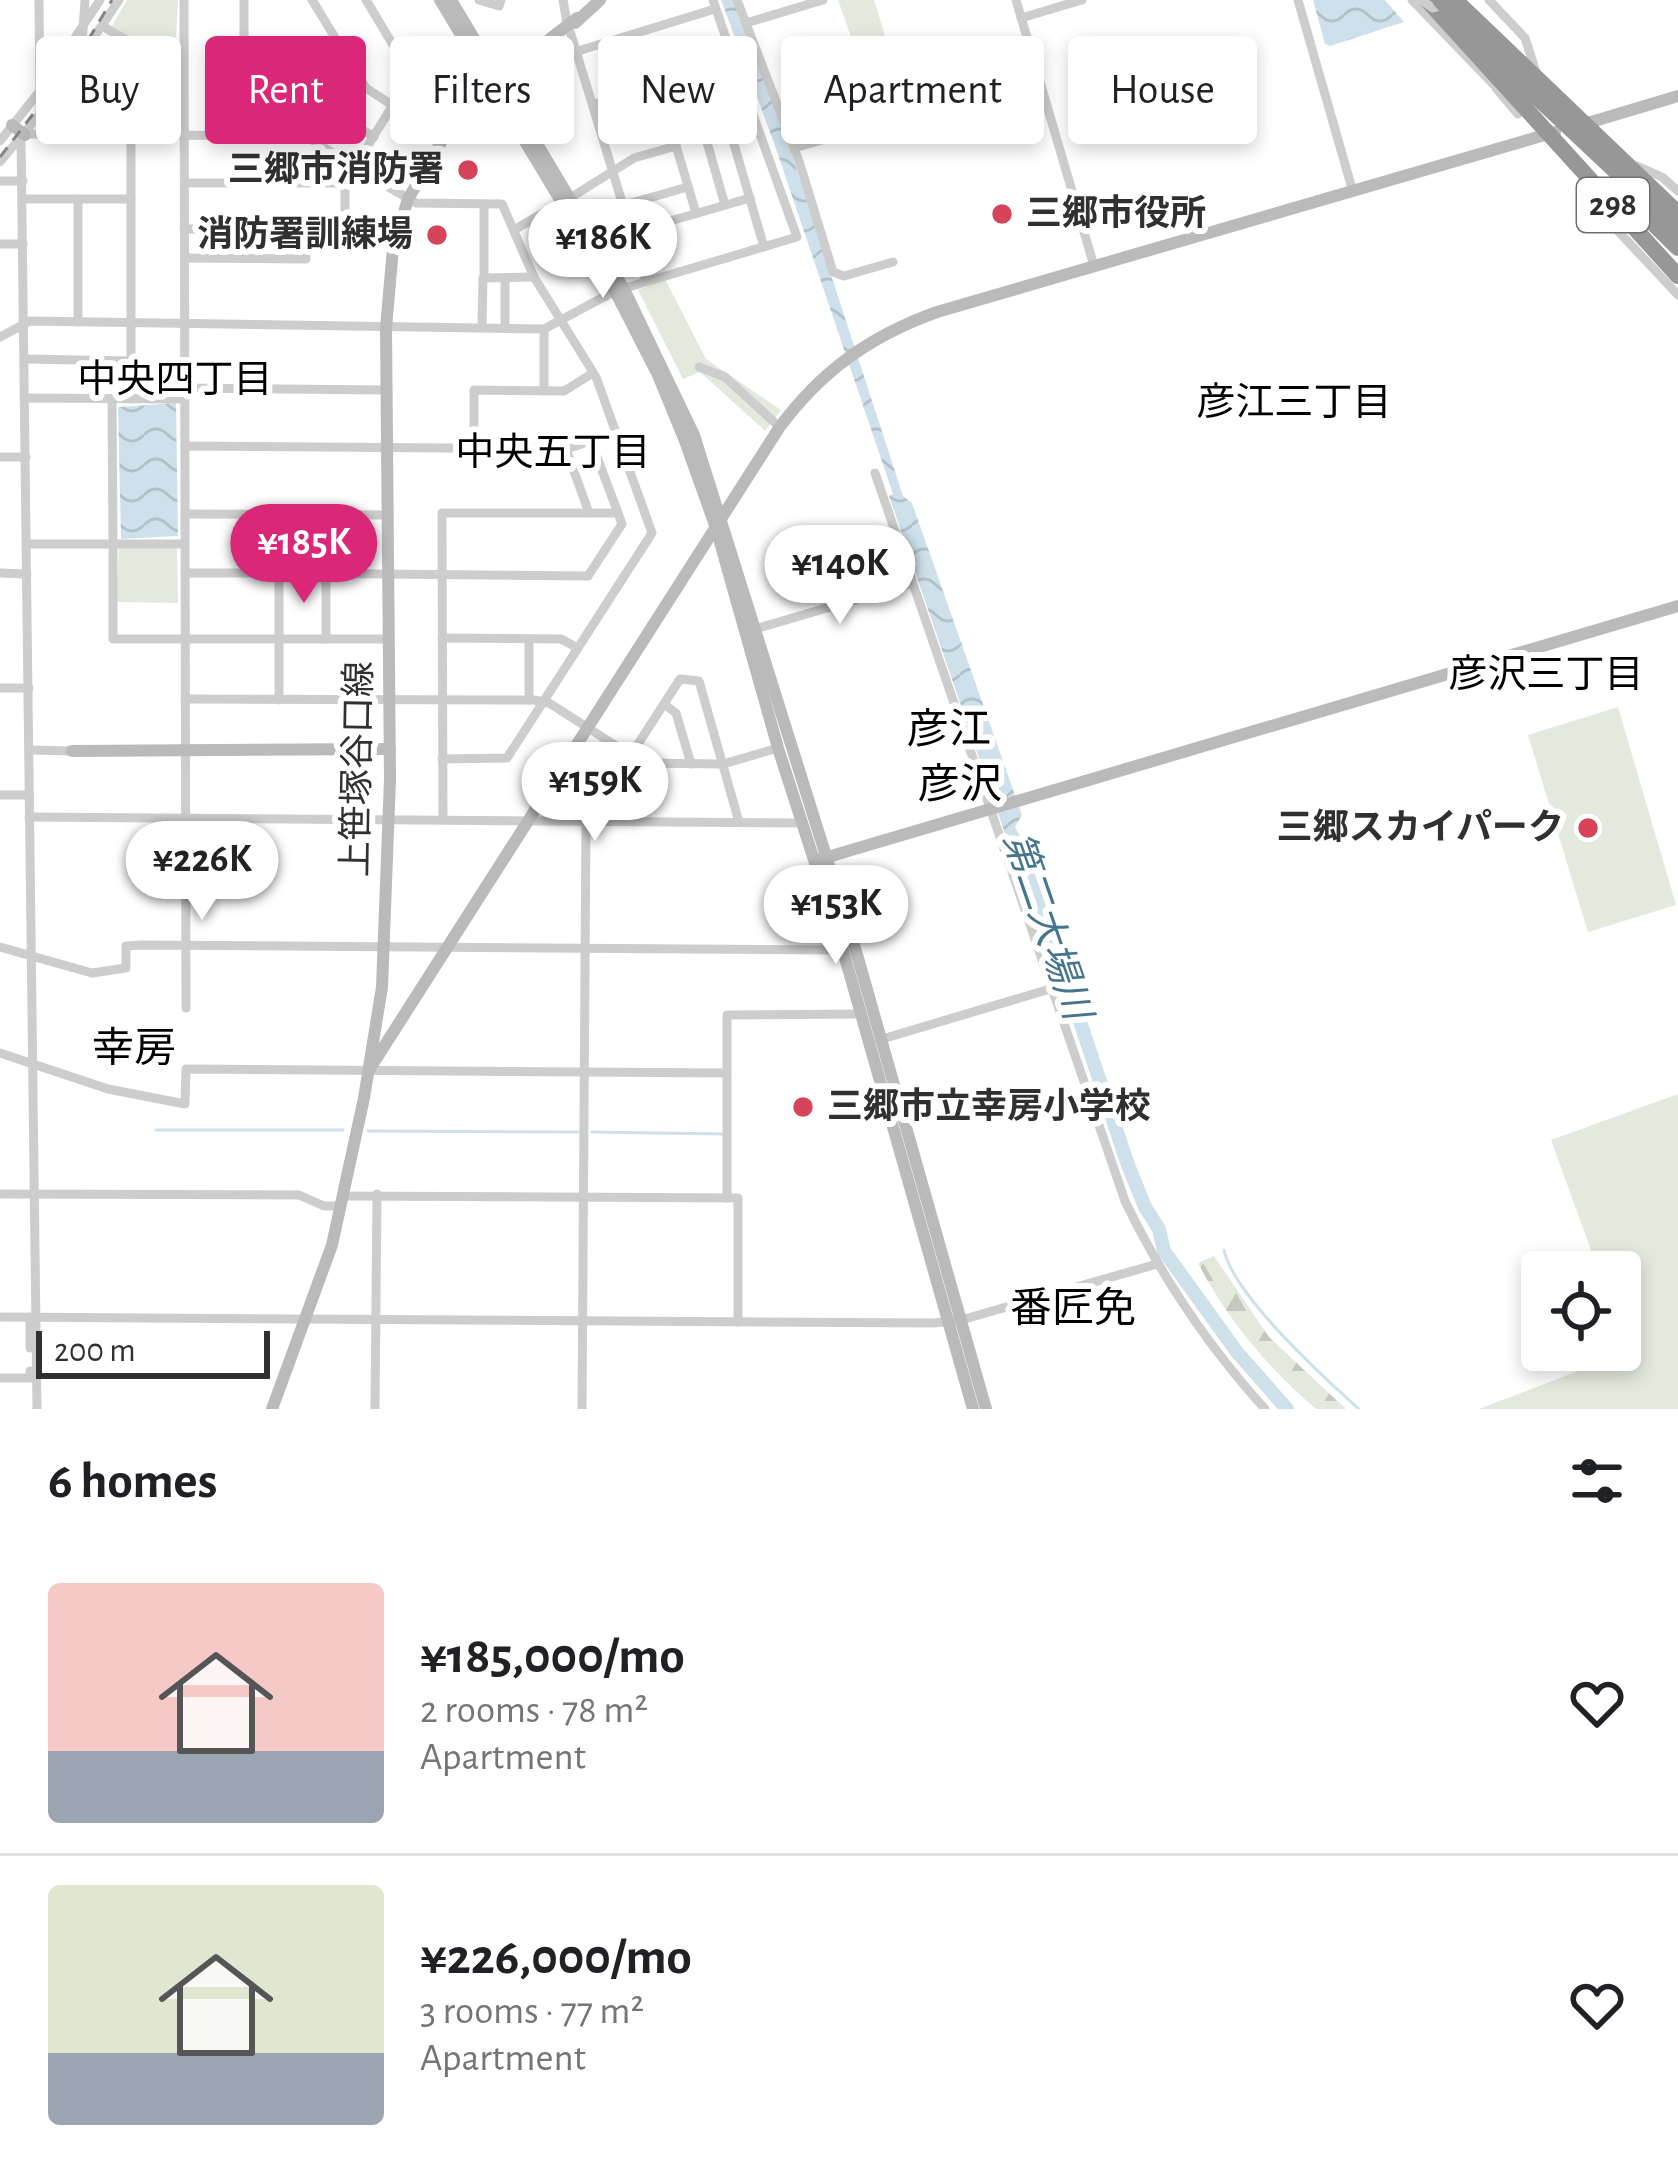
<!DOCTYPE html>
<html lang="en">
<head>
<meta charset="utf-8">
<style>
	body { margin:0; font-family:"Alegreya Sans","Noto Sans JP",sans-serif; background:#f6f6f6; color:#202124; height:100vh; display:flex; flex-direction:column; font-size:45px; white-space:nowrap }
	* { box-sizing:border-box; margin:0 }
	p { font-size:39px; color:#757577 }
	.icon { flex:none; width:66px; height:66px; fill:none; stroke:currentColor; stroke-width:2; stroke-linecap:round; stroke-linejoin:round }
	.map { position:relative; height:1409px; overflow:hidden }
	.drawer { display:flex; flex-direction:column; background:#fff; flex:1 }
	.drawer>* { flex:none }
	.top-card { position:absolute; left:36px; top:36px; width:1608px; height:108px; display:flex; gap:24px }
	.buttons { position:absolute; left:1521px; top:1251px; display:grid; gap:24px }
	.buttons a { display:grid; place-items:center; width:120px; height:120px; border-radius:12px; background:#fff; box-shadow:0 6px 18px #0003; font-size:60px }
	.scale { position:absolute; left:36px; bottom:30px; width:234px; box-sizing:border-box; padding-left:12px; border:6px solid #303030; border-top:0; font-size:33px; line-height:42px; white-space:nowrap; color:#303030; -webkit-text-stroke:9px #fff; paint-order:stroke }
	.price { position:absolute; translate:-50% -102px; padding:0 27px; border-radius:42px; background:#fff; color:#222; font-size:39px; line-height:78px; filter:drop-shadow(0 3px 6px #0008) }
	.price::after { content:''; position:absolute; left:50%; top:72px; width:36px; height:27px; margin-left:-18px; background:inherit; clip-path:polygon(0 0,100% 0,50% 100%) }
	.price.selected { background:#db2777; color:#fff }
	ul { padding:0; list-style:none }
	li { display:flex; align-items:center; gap:36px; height:300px; padding:0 48px }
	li+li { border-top:3px solid #e0e0e0 }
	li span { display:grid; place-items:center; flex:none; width:336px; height:240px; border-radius:12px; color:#555 }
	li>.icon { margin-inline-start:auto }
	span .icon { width:144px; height:144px; fill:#fffc; stroke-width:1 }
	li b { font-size:51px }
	h2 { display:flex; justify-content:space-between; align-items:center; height:144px; padding:0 48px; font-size:51px }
	.tag { padding:0 42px; border-radius:12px; background:#fff; box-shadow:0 6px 18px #0003; font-size:42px; line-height:108px }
	.tag.selected { background:#db2777; color:#fff }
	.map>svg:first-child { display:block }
	.green { fill:#e4e9dd }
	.forest { fill:url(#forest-firs) }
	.water { fill:url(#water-waves) }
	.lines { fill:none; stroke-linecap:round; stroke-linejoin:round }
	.stream { stroke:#cee1ea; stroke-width:3 }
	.river { stroke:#cee1ea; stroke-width:14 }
	.street { stroke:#cdcdcd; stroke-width:9 }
	.secondary { stroke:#bababa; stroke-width:12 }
	.highway { stroke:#979797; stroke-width:16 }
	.rail { stroke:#858585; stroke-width:3; stroke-dasharray:12 9; stroke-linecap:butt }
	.street-bridge { stroke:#cdcdcd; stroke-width:9 }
	.highway-bridge { stroke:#979797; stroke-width:16 }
	.poi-dot { fill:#d6445a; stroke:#fff; stroke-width:4.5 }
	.labels { text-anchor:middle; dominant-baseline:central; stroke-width:12; stroke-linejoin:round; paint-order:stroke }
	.shield { fill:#fff; stroke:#6e6e6e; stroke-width:3 }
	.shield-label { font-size:33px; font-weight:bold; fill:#303030 }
	.poi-label { font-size:36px; font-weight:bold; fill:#303030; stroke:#fff; text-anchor:end }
	.street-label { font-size:36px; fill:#303030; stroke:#fff }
	.neighbourhood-label { font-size:39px; fill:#000; stroke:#fff }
	.water-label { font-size:39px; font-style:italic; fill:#45768c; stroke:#fff }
	.quarter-label { font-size:42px; fill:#000; stroke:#fff }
</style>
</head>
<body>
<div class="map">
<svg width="1678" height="1409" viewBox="0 0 1678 1409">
	<defs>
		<pattern id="forest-firs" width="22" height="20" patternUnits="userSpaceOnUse" patternTransform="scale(3)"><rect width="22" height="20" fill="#e4e9dd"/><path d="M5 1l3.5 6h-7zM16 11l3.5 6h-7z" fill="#c4c8be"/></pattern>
		<pattern id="water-waves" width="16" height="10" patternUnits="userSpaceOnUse" patternTransform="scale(3)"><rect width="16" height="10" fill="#cee1ea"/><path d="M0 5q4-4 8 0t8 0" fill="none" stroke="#b1c1c9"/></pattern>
	</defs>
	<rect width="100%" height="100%" fill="#fff"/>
	<!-- green -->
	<g class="green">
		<polygon points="127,0 178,0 175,56 134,54 134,40 112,26"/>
		<polygon points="838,0 874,0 887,42 856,51"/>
		<polygon points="665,279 706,359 781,410 765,431 700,372 683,379 638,290"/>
		<polygon points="119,548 177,548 178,603 116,602"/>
		<polygon points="1618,707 1676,905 1588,932 1528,735"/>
		<polygon points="1678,1094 1678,1409 1479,1409 1628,1352 1620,1328 1620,1272 1599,1272 1551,1140"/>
	</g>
	<!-- forest -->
	<path class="forest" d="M1214,1256L1269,1337L1346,1409H1316C1269,1369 1226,1318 1198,1263Z"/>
	<!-- water -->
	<g class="water">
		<polygon points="721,0 734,0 792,155 903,496 912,503 1022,815 1015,827 1024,844 1021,846 1027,864 1023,867 1014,860 889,496 893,494 773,140"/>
		<polygon points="1313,0 1385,0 1404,22 1330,46 1325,44"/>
		<polygon points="176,403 178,536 121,539 118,407"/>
	</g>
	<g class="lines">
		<!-- stream -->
		<g class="stream">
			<polyline points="156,1130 343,1130"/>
			<polyline points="368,1131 578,1132"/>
			<polyline points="592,1132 722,1134"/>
			<path d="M1224,1250C1234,1295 1322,1376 1359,1409"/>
		</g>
		<!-- river -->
		<polyline class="river" points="1019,854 1046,920 1128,1165 1145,1207 1159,1229 1164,1251 1237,1352 1287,1409"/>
		<!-- street -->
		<g class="street">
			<polyline points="39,0 40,115"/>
			<polyline points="184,0 186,1008"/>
			<polyline points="312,0 366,88 392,105"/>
			<polyline points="479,0 499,6 501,0"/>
			<polyline points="563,0 567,23"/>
			<polyline points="737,0 799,161 833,272 844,276 893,262"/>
			<polyline points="1016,0 1094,266"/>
			<polyline points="1298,0 1353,192"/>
			<polyline points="1412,0 1493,84"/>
			<polyline points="1489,0 1525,38 1536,72"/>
			<polyline points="1021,18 1082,0"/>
			<polyline points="746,23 823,0"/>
			<polyline points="104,27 130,42 130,135"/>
			<polyline points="569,28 646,281"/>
			<polyline points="578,51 715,9"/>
			<polyline points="130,60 184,60"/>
			<polyline points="271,61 271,136"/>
			<polyline points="244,62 349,62"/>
			<polyline points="712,69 764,247"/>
			<polyline points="688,76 725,205"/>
			<polyline points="658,85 696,213"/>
			<polyline points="1496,88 1518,114"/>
			<polyline points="271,103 321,104 374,137"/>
			<polyline points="594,104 734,62 713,0"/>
			<polyline points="25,134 306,136 355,167 411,75 366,0"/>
			<polyline points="76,135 85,0"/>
			<polyline points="131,135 131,399"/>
			<polyline points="244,136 244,0"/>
			<polyline points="21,139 37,1409"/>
			<polyline points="0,141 39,92 100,0"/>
			<polyline points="794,148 1039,78"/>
			<polyline points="0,162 53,98 119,0"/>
			<polyline points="1637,166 1662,177 1678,191"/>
			<polyline points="0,181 23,181"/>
			<polyline points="185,183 345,183"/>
			<polyline points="570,198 634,158 676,146"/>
			<polyline points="1601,198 1604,216 1678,295"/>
			<polyline points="23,199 131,199"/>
			<polyline points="624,205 688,187"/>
			<polyline points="184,229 345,230 345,183 355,167 416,203 502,204 534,277 596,377 652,533 507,758 442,759"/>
			<polyline points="514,230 562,202"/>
			<polyline points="632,232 750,198"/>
			<polyline points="0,244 23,244"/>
			<polyline points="185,258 306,259 306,230"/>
			<polyline points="484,278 484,204"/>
			<polyline points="505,279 505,327"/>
			<polyline points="78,322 78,199"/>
			<polyline points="482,326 483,278 534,277"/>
			<polyline points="544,329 544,391"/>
			<polyline points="0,337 30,321 544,329 615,291 797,237 734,62"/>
			<polyline points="25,359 131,361"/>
			<polyline points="699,367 725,377 774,422"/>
			<polyline points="184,388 386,390"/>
			<polyline points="26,398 185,399"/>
			<polyline points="112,399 113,544"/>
			<polyline points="185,446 566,449 591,441 618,513 622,524 588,576 279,573 279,700"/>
			<polyline points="474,448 474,390 564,391 593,373"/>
			<polyline points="566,449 589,513"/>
			<polyline points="0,457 26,457"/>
			<path d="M875,473L1125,1201C1162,1278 1207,1345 1265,1409"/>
			<polyline points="185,514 387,515"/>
			<polyline points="27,544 185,544"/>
			<polyline points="113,544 113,639 389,639"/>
			<polyline points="0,573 27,574"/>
			<polyline points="185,573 279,573"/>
			<polyline points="326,573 326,639"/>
			<polyline points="755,629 912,583"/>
			<polyline points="442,638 561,639 578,648"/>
			<polyline points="0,688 29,688"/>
			<polyline points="185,699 534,700 549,703 643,763 723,764 778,748"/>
			<polyline points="529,700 529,639"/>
			<polyline points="664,704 676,713 691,764"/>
			<polyline points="29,750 72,751"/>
			<polyline points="631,755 680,679 699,681 739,822"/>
			<polyline points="0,795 29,795"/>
			<polyline points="29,817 802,823"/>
			<polyline points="443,820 442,513 618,513"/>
			<polyline points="588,821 630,755"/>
			<polyline points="0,947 92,973 126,968 126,946 141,945 831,950 842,947"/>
			<polyline points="879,1040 1050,989"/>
			<polyline points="0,1053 108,1089 185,1104 186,1069 727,1073"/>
			<polyline points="0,1194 299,1195 324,1206 339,1206"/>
			<polyline points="342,1196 738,1198 738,1322"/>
			<polyline points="727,1198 727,1015 861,1014"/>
			<polyline points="0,1317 935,1323 961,1320 1157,1264"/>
			<polyline points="30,1317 30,1348"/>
			<polyline points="0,1378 30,1378 30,1371"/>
			<polyline points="375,1409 377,1194"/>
			<polyline points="582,1409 586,821"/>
		</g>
		<!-- secondary -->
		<g class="secondary">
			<polyline points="440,0 615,291 658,375 685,441 716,528 778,748 842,947 973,1409"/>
			<polyline points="451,0 625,291 694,435 858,958 986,1409"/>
			<polyline points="575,23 600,0"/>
			<polyline points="12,125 25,135"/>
			<polyline points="1581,125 1678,96"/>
			<polyline points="72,751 390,749"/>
			<polyline points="821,859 1678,606"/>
			<path d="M369,1070L779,428C821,371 870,336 937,312L1555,132"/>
			<polyline points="272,1409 332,1245 364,1098 382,987 390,779 386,328 393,248 408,199 447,132 508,71 577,18"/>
		</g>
		<!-- highway -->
		<polyline class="highway" points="1427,0 1678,276"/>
		<!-- rail -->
		<polyline class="rail" points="0,157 81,52 112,0"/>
		<!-- street-bridge -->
		<polyline class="street-bridge" points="1421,0 1433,8 1445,4"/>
		<!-- highway-bridge -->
		<g class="highway-bridge">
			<polyline points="1440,0 1530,91 1678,230"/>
			<polyline points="1455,0 1678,213"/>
			<polyline points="1627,198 1678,248"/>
		</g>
	</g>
	<!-- markers -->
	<g class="poi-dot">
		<circle cx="468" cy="170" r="12"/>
		<circle cx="1002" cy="214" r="12"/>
		<circle cx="437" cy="235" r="12"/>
		<circle cx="1588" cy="828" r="12"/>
		<circle cx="803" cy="1107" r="12"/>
	</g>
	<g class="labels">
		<!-- shield labels -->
		<rect class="shield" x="1577" y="178" width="72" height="54" rx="9"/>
		<g class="shield-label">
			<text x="1613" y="205">298</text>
		</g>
		<!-- poi labels -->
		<g class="poi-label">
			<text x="444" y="170">三郷市消防署</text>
			<text x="1026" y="214" text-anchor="start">三郷市役所</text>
			<text x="413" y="235">消防署訓練場</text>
			<text x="1564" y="828">三郷スカイパーク</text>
			<text x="827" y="1107" text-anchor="start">三郷市立幸房小学校</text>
		</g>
		<!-- street labels -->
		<g class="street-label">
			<text transform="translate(358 769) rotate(-89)">上笹塚谷口線</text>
		</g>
		<!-- neighbourhood labels -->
		<g class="neighbourhood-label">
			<text x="175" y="380">中央四丁目</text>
			<text x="1294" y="403">彦江三丁目</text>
			<text x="553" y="453">中央五丁目</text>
			<text x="1546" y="675">彦沢三丁目</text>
		</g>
		<!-- water labels -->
		<g class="water-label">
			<text transform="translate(1046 926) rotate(71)">第二大場川</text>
		</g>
		<!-- quarter labels -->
		<g class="quarter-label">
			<text x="949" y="730">彦江</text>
			<text x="960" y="785">彦沢</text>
			<text x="134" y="1049">幸房</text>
			<text x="1073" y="1309">番匠免</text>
		</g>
	</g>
</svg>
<div class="buttons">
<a><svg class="icon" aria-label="locate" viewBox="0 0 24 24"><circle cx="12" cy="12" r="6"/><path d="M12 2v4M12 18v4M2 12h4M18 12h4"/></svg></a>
</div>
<div class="scale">200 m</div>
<b class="price" style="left:603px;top:301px">¥186K</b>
<b class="price selected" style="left:304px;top:606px">¥185K</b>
<b class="price" style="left:840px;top:627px">¥140K</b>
<b class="price" style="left:595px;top:844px">¥159K</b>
<b class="price" style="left:202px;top:923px">¥226K</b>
<b class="price" style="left:836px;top:967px">¥153K</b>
<div class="top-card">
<a class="tag">Buy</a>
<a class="tag selected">Rent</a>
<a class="tag">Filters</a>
<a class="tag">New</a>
<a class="tag">Apartment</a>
<a class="tag">House</a>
</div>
</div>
<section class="drawer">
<h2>6 homes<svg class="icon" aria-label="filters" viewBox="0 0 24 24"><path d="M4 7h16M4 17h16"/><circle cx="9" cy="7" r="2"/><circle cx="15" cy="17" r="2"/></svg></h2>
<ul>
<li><span style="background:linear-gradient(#f6c9c9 70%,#9aa5b1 0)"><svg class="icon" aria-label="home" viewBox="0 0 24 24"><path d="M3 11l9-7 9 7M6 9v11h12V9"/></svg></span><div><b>¥185,000/mo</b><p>2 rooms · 78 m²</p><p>Apartment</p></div><svg class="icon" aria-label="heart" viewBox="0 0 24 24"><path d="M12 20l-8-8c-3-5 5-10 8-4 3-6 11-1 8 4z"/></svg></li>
<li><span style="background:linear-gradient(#dfe7d0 70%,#9aa5b1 0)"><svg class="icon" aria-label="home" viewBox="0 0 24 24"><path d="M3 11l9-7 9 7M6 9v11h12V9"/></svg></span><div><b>¥226,000/mo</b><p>3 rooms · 77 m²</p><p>Apartment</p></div><svg class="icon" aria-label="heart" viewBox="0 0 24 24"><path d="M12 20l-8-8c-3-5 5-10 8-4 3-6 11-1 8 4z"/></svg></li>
</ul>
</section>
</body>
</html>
